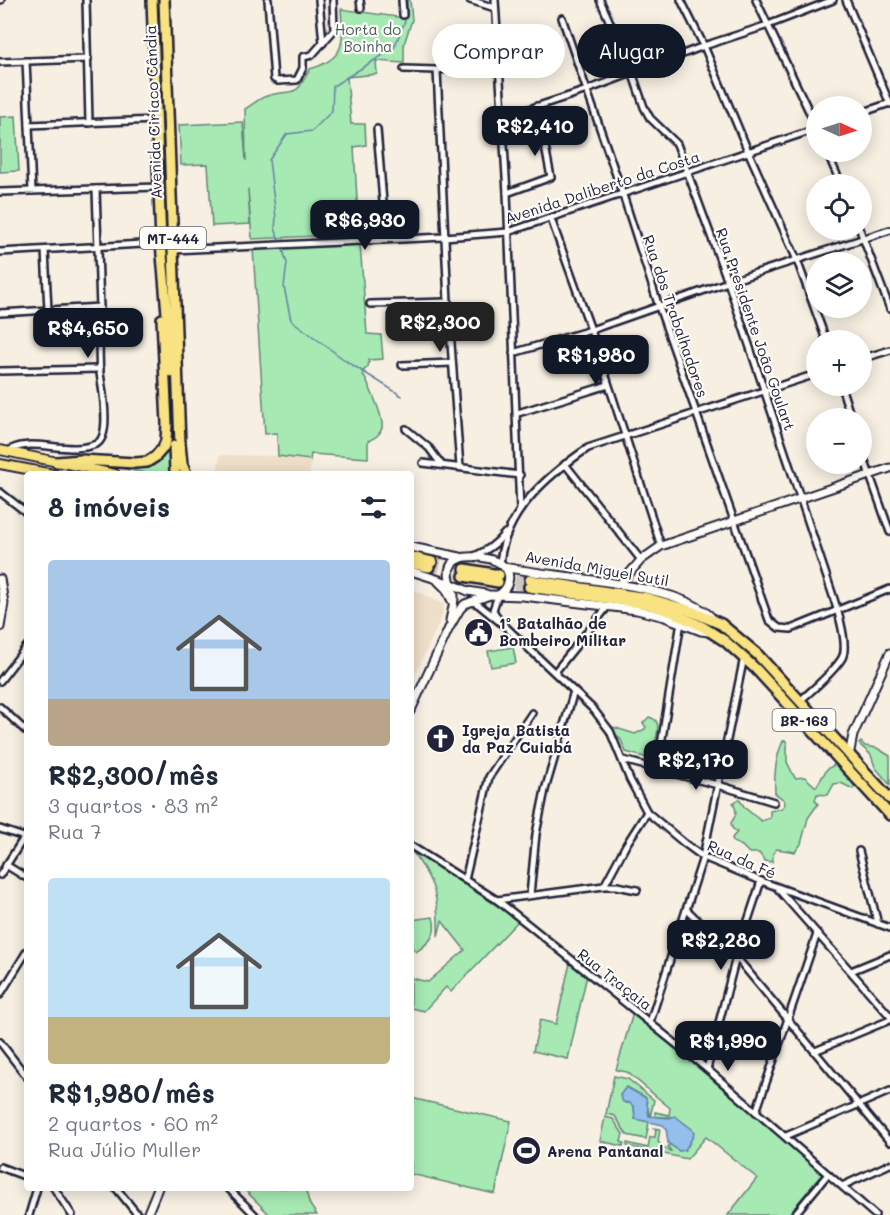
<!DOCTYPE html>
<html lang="pt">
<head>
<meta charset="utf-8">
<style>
	body { margin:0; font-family:Mali,sans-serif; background:#f2f2f3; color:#1f2937; height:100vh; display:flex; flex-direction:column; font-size:22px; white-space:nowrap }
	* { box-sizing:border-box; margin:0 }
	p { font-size:20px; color:#747a83 }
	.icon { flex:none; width:33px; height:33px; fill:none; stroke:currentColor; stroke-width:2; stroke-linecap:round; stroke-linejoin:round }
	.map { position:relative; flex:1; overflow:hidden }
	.panel { position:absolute; left:24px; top:471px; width:390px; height:720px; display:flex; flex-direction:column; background:#fff; border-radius:6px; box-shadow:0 3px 15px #0003 }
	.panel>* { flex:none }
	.banner { position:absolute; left:432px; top:24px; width:368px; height:54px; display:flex; gap:12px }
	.needle { width:39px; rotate:93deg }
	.controls { position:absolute; left:806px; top:96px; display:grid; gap:12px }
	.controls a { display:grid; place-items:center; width:66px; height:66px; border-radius:50%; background:#fff; box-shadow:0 3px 15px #0003; font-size:30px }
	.price { position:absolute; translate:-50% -51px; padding:0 14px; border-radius:12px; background:#111827; color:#fff; font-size:20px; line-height:39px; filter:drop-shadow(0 2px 3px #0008) }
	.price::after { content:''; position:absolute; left:50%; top:36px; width:18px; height:14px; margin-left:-9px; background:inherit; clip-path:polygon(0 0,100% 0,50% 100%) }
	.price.current { background:#222; color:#fff }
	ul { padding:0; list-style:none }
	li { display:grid; align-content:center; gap:12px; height:318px; padding:0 24px }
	li span { display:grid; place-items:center; height:186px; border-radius:6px; color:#555 }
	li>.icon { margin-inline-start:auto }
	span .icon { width:108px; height:108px; fill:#fffc; stroke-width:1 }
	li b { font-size:26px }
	h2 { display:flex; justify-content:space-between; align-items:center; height:72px; padding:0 24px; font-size:26px }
	.pill { padding:0 21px; border-radius:27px; background:#fff; box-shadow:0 3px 15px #0003; font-size:21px; line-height:54px }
	.pill.current { background:#111827; color:#fff }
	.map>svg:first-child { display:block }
	.built { fill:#efdfc9 }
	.green { fill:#a6e9b3; stroke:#648677; stroke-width:1.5 }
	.water { fill:#92bfec; stroke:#6580a5; stroke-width:1.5 }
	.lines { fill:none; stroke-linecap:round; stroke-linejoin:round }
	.stream { stroke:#6580a5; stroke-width:1.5 }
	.highway-tunnel { stroke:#ccc6c1; stroke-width:9; stroke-dasharray:9 4.5; stroke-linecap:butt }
	.street-casing { stroke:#22223b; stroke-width:10 }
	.secondary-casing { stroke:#22223b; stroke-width:11 }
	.primary-casing { stroke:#22223b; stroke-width:12 }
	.highway-casing { stroke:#22223b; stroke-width:14 }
	.street { stroke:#fdfcf7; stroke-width:5 }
	.secondary { stroke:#fdfcf7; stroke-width:7 }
	.primary { stroke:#f8e281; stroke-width:8 }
	.highway { stroke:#f8e281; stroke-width:9 }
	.labels { text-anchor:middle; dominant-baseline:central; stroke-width:4.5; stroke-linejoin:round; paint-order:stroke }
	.shield { fill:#fdfcf7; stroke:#646373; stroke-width:1.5 }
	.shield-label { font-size:14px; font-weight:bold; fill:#22223b }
	.park-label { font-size:15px; fill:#4a5e5f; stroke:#fdfcf7 }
	.street-label { font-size:15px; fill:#22223b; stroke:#fdfcf7 }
	.poi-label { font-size:15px; font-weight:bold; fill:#22223b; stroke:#fdfcf7; text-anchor:start }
</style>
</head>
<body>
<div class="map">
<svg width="890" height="1215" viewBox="0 0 890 1215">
	<rect width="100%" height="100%" fill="#f7efe2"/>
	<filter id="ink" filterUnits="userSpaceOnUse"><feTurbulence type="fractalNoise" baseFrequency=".0167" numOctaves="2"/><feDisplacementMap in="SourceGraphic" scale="12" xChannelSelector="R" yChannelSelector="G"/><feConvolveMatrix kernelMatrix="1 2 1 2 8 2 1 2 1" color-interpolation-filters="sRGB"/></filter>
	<g filter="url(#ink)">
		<!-- built -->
		<g class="built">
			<polygon points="220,455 278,456 312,460 309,474 217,474"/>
			<polygon points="411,588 444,605 441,619 411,683"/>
		</g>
		<!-- green -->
		<g class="green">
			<path d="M405,0H410L412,20L404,44V63L376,61L377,74L347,77L351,124H365L366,145L354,147L359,234L252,239L248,189L250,224L212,226L208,164L181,165L179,125L243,122L246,161L245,109C253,104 262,96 270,95C299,89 294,98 310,69C347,58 343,42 341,9L404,18Z"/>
			<polygon points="16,116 19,171 0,172 0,117"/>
			<path d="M360,244L367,334L381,335L383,359L369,360L368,367L362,372C368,384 384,415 382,428C380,435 375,438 368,441V458L311,454L310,460L278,456L277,433L265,434L253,249Z"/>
			<polygon points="170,440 170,474 150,474 110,466 158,459 164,454"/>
			<polygon points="513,647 516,663 491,667 488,651"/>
			<path d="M649,717C652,718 656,719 657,723C660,730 653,753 648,758L626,752L621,740L611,729L613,727L635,734L645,729L646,727L643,723Z"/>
			<path d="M785,740L787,743V762L795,778L805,777L816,787L827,769L834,765L840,767L855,786L853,789L841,783L834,784L828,795L817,794L815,800L818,804L808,818L801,844L795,852L777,849L773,853L772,862L765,861L759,853H749L742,846L733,842L732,838L737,832L732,828L731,823C736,815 738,812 733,803L739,799L745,808L761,821L770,818V811L782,808L785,804L784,800L775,793C774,776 776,756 783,741Z"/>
			<polygon points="861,742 865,746 877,748 890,756 890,785 875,767 871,755 859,744"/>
			<path d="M411,850L519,920L451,992L446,987L424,1011L411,1008V978L428,982L465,950L442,921L438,936C439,897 435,882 411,850Z"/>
			<path d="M433,917C438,935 430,942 416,952L411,946V920Z"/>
			<polygon points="570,963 587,975 568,1059 533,1051 540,1020 556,1024"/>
			<polygon points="633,1013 823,1173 788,1215 728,1215 757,1178 706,1137 687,1159 627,1146 627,1143 648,1148 650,1137 655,1137 656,1129 652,1128 660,1129 658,1142 669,1151 671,1151 668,1147 670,1144 679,1151 688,1146 694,1132 673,1117 655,1117 655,1112 669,1115 670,1108 627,1072 616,1070"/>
			<polygon points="614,1076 628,1079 654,1100 650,1117 645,1097 627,1087 620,1095 625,1103 630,1103 634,1107 635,1119 649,1122 646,1139 627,1135 615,1116 606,1114"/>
			<polygon points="411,1098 511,1121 495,1194 411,1174"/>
			<polygon points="605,1117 613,1119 623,1134 621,1142 624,1143 623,1146 600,1141"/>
			<polygon points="243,1188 305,1188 310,1205 317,1215 270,1215"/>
		</g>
		<!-- water -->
		<polygon class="water" points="626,1087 646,1098 649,1116 669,1118 675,1116 692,1129 694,1135 685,1150 679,1151 668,1143 666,1128 663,1125 635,1119 634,1107 630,1103 623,1102 620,1095"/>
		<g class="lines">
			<!-- stream -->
			<g class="stream">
				<polyline points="280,243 275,228 276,218 269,160 287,134 312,131 332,111 333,86 394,48 407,16 407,0"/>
				<polyline points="282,247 287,263 284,287 291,320 346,361 402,396"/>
			</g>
			<!-- highway-tunnel -->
			<g class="highway-tunnel">
				<polyline points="432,562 465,569"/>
				<polyline points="430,568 464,576"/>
				<polyline points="502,576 530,580"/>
				<polyline points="501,582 529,587"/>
			</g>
			<defs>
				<g id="street">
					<polyline points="0,0 1,0"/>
					<polyline points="86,0 89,123"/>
					<polyline points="268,0 274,79 278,81 297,80 303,68 303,57 312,55 334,30 333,0"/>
					<polyline points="319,0 323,43"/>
					<polyline points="360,0 361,8"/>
					<polyline points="402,0 403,15"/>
					<polyline points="470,0 495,8"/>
					<polyline points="495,0 507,193 520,510"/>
					<path d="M600,0L632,72L644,107L650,118L677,144L728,282L824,569C830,588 851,642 842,658C834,672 813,689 800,701"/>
					<polyline points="681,0 704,46 748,151 797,260 826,340"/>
					<polyline points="756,0 816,126"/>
					<polyline points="846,0 890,104"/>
					<polyline points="562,18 623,195 659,307 769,620 779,628 791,629 890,589"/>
					<polyline points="26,61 32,191"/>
					<polyline points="0,62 88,59"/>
					<polyline points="404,69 437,70 499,64"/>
					<polyline points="437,70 448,302 460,467"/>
					<polyline points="861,113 890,103"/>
					<polyline points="502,118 587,90 704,46 768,25 833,0"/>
					<polyline points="29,125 156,120"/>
					<polyline points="377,129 386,239"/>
					<polyline points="827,152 841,184"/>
					<polyline points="0,192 158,187"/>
					<polyline points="507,193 551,177 537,106"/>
					<polyline points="551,219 591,330 661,546"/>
					<polyline points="860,230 890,309"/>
					<polyline points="45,250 48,310"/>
					<polyline points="173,250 444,237 508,232 816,129"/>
					<polyline points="0,252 161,243"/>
					<polyline points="370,304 448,302"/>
					<polyline points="0,313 100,307"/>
					<polyline points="513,353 591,330 728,282 890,230"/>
					<polyline points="861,359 890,350"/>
					<polyline points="402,365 452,363"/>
					<polyline points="0,371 100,369"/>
					<polyline points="841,386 851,418"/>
					<polyline points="518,413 608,385"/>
					<polyline points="406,429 429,448 441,464"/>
					<polyline points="861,450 890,532"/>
					<path d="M7,452C28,435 68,456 96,444C112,437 102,388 100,373C98,352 100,330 100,309C99,269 97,229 96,189"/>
					<polyline points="423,463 520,475"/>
					<polyline points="565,464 641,560"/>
					<polyline points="0,492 27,513"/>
					<path d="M472,557C486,551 496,545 505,533"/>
					<path d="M500,564C504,512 548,475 588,448L816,374"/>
					<polyline points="471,601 479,605 506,627 594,710 610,731 630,780 647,812 684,843 703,857 761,881 890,928"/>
					<polyline points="497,617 493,610 498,595"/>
					<polyline points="555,672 608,606"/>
					<polyline points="0,681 27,646"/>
					<polyline points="0,707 27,732"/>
					<polyline points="623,760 718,785 774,802"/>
					<polyline points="657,769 681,622"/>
					<polyline points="0,829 24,837"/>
					<polyline points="411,846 497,900 530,926 707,1069 875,1215"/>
					<polyline points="859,851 878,924"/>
					<polyline points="6,865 27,878"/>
					<polyline points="0,875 27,833"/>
					<polyline points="465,880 489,777 532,713"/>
					<polyline points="604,886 626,845 647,812"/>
					<polyline points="778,889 890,1016"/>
					<polyline points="530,895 536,834 545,790 574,691"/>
					<polyline points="497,900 604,886 617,886 637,890"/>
					<polyline points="686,909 736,957 890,1142"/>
					<polyline points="851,971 890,955"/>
					<polyline points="0,995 27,951"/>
					<polyline points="650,1022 703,857 744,657"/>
					<polyline points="0,1042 27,1077"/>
					<polyline points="815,1051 890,1020"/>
					<polyline points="707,1069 736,957 761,881"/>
					<polyline points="756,1112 817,934"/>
					<polyline points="786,1136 890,1091"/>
					<polyline points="0,1167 27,1177"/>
					<polyline points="842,1186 890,1164"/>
					<polyline points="54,1188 72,1215"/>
					<polyline points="116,1188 138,1215"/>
					<polyline points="228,1188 255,1215"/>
					<polyline points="29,1215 37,1188"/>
					<polyline points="794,1215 828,1174"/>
				</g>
				<g id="secondary">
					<polyline points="411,547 460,557"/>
					<path d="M504,567C554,578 681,582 713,619"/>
					<polyline points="411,571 452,584 468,591 486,594"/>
					<polyline points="0,579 4,603 0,627"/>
					<polyline points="438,581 446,589 452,601"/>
					<polyline points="620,584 641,560 661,546 890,468"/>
					<path d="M450,620C452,612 454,604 454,596C453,586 445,573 452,564C461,552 490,557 501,564C514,572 509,589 498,595"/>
					<polyline points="411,710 449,628 460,609 465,604 490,595 523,596 637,610 665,617 701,631 709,632"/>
					<polyline points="849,756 853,735 890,653"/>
					<polyline points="147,1215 158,1188"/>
				</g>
				<g id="primary">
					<polyline points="0,450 115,474"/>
					<polyline points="0,464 53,474"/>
				</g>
				<g id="highway">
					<polyline points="152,0 161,243 172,372"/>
					<polyline points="164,0 180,444 182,464 186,474"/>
					<polyline points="174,446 175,471"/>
					<polyline points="57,462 81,460 135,463 147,462 155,457 163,448 166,441 167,424 162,319"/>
					<polyline points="411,557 432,562"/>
					<polyline points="411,563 429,567"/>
					<polyline points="465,569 499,575"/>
					<polyline points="464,576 498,582"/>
					<polyline points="530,580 647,598 688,610 721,624 757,654 890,799"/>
					<polyline points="529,587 647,604 672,612 703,627 725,641 756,669 890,815"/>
				</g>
			</defs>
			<!-- street casing -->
			<use href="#street" class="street-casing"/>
			<!-- secondary casing -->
			<use href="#secondary" class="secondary-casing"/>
			<!-- primary casing -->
			<use href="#primary" class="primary-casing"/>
			<!-- highway casing -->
			<use href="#highway" class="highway-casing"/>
			<!-- street -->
			<use href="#street" class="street"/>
			<!-- secondary -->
			<use href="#secondary" class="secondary"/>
			<!-- primary -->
			<use href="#primary" class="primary"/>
			<!-- highway -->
			<use href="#highway" class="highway"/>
		</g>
	</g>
	<!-- icons -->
	<defs>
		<symbol id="civic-disc" viewBox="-11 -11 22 22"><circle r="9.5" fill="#22223b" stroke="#fdfcf7"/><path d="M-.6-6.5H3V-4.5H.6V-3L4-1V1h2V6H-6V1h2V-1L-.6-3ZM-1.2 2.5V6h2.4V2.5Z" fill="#fff"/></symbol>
		<symbol id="church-disc" viewBox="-11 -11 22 22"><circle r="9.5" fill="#22223b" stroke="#fdfcf7"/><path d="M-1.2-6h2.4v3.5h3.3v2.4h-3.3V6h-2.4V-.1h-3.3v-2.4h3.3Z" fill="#fff"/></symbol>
		<symbol id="stadium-disc" viewBox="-11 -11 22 22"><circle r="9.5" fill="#22223b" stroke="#fdfcf7"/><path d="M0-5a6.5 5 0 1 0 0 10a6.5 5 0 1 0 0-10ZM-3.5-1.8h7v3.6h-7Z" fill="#fff"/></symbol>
	</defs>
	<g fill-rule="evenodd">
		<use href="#civic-disc" x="462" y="616" width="33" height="33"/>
		<use href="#church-disc" x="424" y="722" width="33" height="33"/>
		<use href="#stadium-disc" x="510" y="1134" width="33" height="33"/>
	</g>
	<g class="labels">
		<!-- shield labels -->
		<g class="shield">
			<rect x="140" y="227" width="66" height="22" rx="4.5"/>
			<rect x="772.5" y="709" width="63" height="22" rx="4.5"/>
		</g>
		<g class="shield-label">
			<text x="173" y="238">MT-444</text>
			<text x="804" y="720">BR-163</text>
		</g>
		<!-- park labels -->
		<g class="park-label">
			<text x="368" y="29">Horta do<tspan x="368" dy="17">Boinha</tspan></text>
		</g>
		<!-- street labels -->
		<g class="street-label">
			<text transform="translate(153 112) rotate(-92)">Avenida Ciríaco Cândia</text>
			<text transform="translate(602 187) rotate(-18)">Avenida Daliberto da Costa</text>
			<text transform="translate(676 316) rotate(71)">Rua dos Trabalhadores</text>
			<text transform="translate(756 329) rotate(71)">Rua Presidente João Goulart</text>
			<text transform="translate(597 568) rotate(10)">Avenida Miguel Sutil</text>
			<text transform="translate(742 859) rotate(24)">Rua da Fé</text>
			<text transform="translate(615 979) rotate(38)">Rua Traçaia</text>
		</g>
		<!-- poi labels -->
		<g class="poi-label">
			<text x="499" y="623">1º Batalhão de<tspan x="499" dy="17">Bombeiro Militar</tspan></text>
			<text x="462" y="730">Igreja Batista<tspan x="462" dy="17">da Paz Cuiabá</tspan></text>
			<text x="547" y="1151">Arena Pantanal</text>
		</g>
	</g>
</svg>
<div class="controls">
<a><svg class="needle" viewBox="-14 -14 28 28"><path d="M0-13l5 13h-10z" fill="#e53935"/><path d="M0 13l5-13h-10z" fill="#747a83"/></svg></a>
<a><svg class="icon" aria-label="locate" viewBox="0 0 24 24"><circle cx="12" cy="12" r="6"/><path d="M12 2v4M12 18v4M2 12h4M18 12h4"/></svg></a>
<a><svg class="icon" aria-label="layers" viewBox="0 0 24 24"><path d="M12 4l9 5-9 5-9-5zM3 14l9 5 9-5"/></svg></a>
<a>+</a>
<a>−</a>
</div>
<b class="price" style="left:535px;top:157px">R$2,410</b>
<b class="price" style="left:365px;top:251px">R$6,930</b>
<b class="price current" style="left:440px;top:353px">R$2,300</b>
<b class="price" style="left:88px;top:359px">R$4,650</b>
<b class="price" style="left:596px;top:386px">R$1,980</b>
<b class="price" style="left:696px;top:791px">R$2,170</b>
<b class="price" style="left:721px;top:971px">R$2,280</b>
<b class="price" style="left:728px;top:1072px">R$1,990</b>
<div class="banner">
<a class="pill">Comprar</a>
<a class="pill current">Alugar</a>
</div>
<section class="panel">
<h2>8 imóveis<svg class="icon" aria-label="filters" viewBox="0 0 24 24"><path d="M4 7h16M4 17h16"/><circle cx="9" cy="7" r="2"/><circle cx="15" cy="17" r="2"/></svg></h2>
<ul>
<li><span style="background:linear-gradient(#a9c7e8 75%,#b9a48a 0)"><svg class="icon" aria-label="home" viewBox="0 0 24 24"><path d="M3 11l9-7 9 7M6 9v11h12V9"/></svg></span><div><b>R$2,300/mês</b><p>3 quartos · 83 m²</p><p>Rua 7</p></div></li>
<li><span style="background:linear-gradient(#bfe0f5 75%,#c2b280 0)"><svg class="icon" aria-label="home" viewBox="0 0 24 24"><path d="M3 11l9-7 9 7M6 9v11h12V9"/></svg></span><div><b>R$1,980/mês</b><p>2 quartos · 60 m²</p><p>Rua Júlio Muller</p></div></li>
</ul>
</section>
</div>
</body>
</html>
